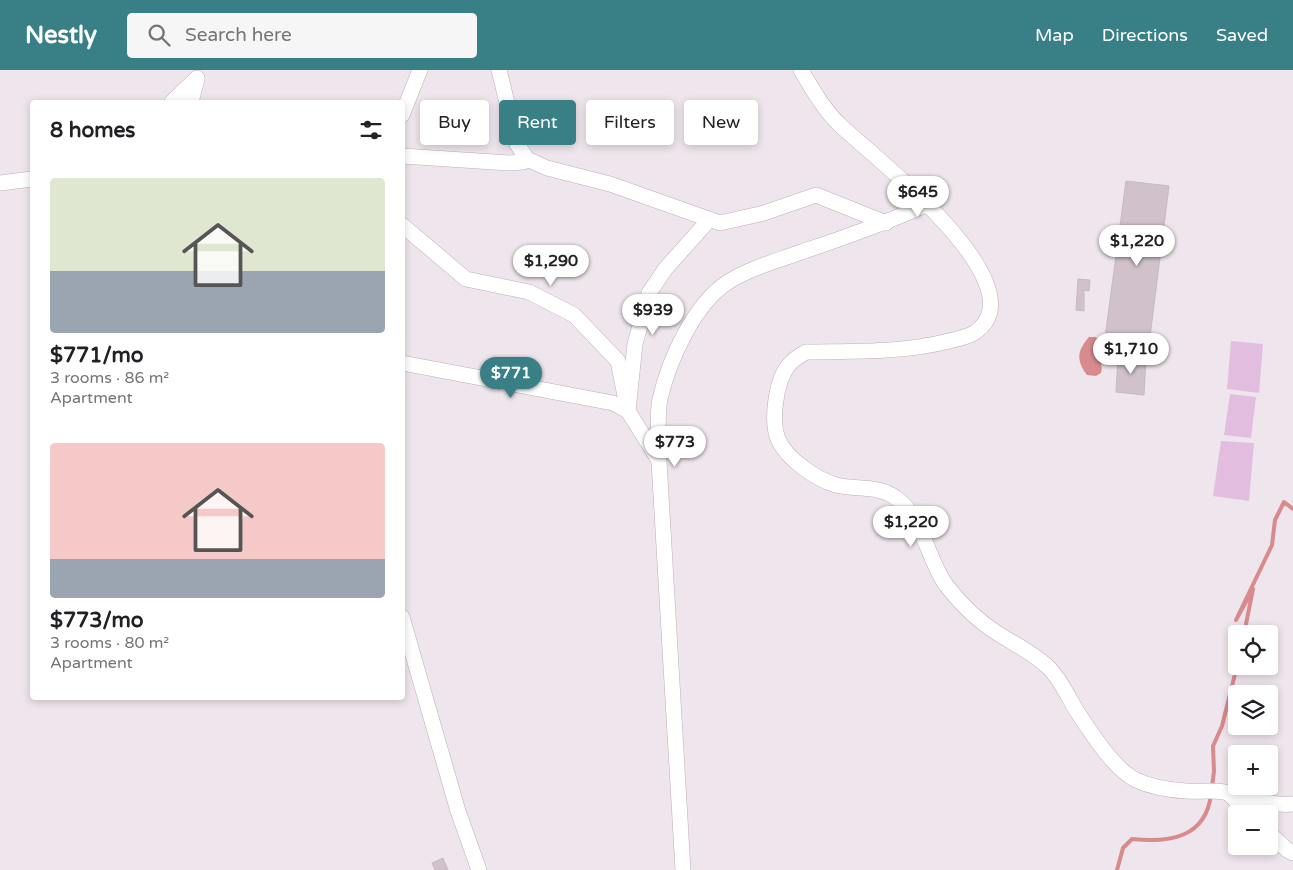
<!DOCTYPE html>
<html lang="en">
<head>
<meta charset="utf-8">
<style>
	body { margin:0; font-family:"Varela Round",sans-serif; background:#f6f6f6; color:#202124; height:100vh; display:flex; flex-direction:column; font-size:19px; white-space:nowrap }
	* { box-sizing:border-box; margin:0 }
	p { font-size:16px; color:#757577 }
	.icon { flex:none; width:28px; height:28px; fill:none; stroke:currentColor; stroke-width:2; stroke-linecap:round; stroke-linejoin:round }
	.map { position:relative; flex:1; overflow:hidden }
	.sheet { position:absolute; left:30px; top:30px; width:375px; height:600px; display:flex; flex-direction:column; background:#fff; border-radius:5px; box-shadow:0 2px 8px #0003 }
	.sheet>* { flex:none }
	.guide { position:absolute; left:420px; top:30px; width:475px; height:45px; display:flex; gap:10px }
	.controls { position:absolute; left:1228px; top:555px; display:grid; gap:10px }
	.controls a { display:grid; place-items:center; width:50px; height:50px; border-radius:5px; background:#fff; box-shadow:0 2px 8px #0003; font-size:25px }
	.price { position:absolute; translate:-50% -42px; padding:0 11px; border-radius:18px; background:#fff; color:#222; font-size:16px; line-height:32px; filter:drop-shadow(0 1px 2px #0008) }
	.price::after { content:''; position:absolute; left:50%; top:30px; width:15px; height:11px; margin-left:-8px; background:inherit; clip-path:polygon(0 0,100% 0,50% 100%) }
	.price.active { background:#387f86; color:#fff }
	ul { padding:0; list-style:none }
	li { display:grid; align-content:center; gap:10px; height:265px; padding:0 20px }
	li span { display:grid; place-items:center; height:155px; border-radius:5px; color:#555 }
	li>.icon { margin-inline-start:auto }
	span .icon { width:90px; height:90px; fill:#fffc; stroke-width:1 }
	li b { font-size:21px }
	h2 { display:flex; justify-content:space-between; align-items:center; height:60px; padding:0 20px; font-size:21px }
	.chip { padding:0 18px; border-radius:5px; background:#fff; box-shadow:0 2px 8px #0003; font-size:18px; line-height:45px }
	.chip.active { background:#387f86; color:#fff }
	header { display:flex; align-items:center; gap:30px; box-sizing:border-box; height:70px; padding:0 25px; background:#387f86; color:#fff }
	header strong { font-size:24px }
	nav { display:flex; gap:28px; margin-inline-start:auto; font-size:18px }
	.search { width:350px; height:45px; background:#f6f6f6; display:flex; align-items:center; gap:12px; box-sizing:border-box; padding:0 18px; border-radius:5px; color:#757577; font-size:19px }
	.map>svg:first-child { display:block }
	.green { fill:#e2bddf }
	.water { fill:#d88a8c }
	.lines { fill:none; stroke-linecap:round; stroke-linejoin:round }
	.stream { stroke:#d88a8c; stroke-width:4 }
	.building { fill:#d1c1cb; stroke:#cab7c2 }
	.minor-casing { stroke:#bfaeb8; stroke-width:16 }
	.minor { stroke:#fff; stroke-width:15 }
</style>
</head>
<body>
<header>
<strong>Nestly</strong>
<div class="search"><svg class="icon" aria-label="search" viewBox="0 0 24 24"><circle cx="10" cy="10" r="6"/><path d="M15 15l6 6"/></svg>Search here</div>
<nav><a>Map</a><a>Directions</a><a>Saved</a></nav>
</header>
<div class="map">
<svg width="1293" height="800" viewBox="0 0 1293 800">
	<rect width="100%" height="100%" fill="#efe5ec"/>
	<!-- green -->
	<g class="green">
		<polygon points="1231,271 1263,274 1259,323 1227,319"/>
		<polygon points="1230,324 1256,327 1251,368 1224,365"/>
		<polygon points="1221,371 1254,373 1249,431 1213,426"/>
	</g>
	<!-- water -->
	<path class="water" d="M1089,267H1095L1101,270C1103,278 1101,280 1100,287C1100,293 1103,296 1101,303L1096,306L1087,305C1076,290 1077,281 1089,267Z"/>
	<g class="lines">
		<!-- stream -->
		<g class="stream">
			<polyline points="1244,564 1253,519 1236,550 1272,475 1275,450 1284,432 1293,439"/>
			<polyline points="1212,717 1214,701 1213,676 1222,656 1237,596"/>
			<path d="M1117,800L1123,778L1132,769C1169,773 1206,768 1211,724"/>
		</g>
	</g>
	<!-- building -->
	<g class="building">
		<polygon points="1126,111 1169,116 1148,283 1104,275"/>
		<polygon points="1078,209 1090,210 1089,221 1084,220 1084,241 1076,240"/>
		<polygon points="1118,286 1146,288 1144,325 1116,322"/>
		<polygon points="443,788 448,800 435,800 432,793"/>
	</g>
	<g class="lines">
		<defs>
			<g id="minor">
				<polyline points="499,0 517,74 527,89 547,98 610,114 720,153 764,143 816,125 886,153"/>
				<path d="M801,0C812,19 824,40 840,55C871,85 1044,217 974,263C967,267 958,269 949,271C902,283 854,281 806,282C799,286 793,289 788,296C776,311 770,353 779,371C788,390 816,409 836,415C856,420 879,415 896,428C922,446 928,490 946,515C960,533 978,551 997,563C1014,574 1034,583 1049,598C1061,610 1069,629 1078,643C1091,663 1115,700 1136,710C1151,717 1170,720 1186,721C1199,722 1211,720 1224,722C1247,724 1269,737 1293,734"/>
				<polyline points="172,32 197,8"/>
				<polyline points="191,32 197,9"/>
				<polyline points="402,45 420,0"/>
				<polyline points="402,86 509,93 523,92 527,89"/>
				<polyline points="0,113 32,109"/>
				<polyline points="402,155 466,209 529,222 574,245 618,291 628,341"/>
				<polyline points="402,293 613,333 628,341"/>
				<polyline points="658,389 628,341 635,274 649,223 666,198 709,150"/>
				<polyline points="402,547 458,741 479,800"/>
				<polyline points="1228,723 1249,744"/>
				<polyline points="1269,763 1287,780 1293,783"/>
				<path d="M683,800L658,374C659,360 657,343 660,329C669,290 694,234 728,212C750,198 777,191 801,182C844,168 885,153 926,135"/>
			</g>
		</defs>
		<!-- minor casing -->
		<use href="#minor" class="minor-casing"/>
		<!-- minor -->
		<use href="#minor" class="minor"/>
	</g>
</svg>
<div class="controls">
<a><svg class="icon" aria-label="locate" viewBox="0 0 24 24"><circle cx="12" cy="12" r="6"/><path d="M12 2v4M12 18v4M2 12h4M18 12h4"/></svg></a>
<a><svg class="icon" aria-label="layers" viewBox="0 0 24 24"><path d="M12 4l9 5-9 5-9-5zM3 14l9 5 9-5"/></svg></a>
<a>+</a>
<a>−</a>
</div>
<b class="price" style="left:918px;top:148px">$645</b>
<b class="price" style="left:1137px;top:197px">$1,220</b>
<b class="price" style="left:551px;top:217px">$1,290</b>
<b class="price" style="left:653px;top:266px">$939</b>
<b class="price" style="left:1131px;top:305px">$1,710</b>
<b class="price active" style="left:511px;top:329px">$771</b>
<b class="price" style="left:675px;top:398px">$773</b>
<b class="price" style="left:911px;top:478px">$1,220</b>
<div class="guide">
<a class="chip">Buy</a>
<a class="chip active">Rent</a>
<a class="chip">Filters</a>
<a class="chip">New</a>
</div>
<section class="sheet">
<h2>8 homes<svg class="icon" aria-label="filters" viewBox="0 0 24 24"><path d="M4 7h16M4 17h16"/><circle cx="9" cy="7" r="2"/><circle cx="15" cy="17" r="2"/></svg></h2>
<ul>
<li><span style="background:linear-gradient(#dfe7d0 60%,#9aa5b1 0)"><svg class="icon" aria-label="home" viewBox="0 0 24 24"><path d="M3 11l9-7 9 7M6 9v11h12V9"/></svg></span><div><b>$771/mo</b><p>3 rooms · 86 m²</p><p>Apartment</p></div></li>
<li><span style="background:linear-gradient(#f6c9c9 75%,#9aa5b1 0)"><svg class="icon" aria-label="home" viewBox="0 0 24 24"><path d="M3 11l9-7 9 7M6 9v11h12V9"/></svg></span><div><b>$773/mo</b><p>3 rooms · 80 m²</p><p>Apartment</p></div></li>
</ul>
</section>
</div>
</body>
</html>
